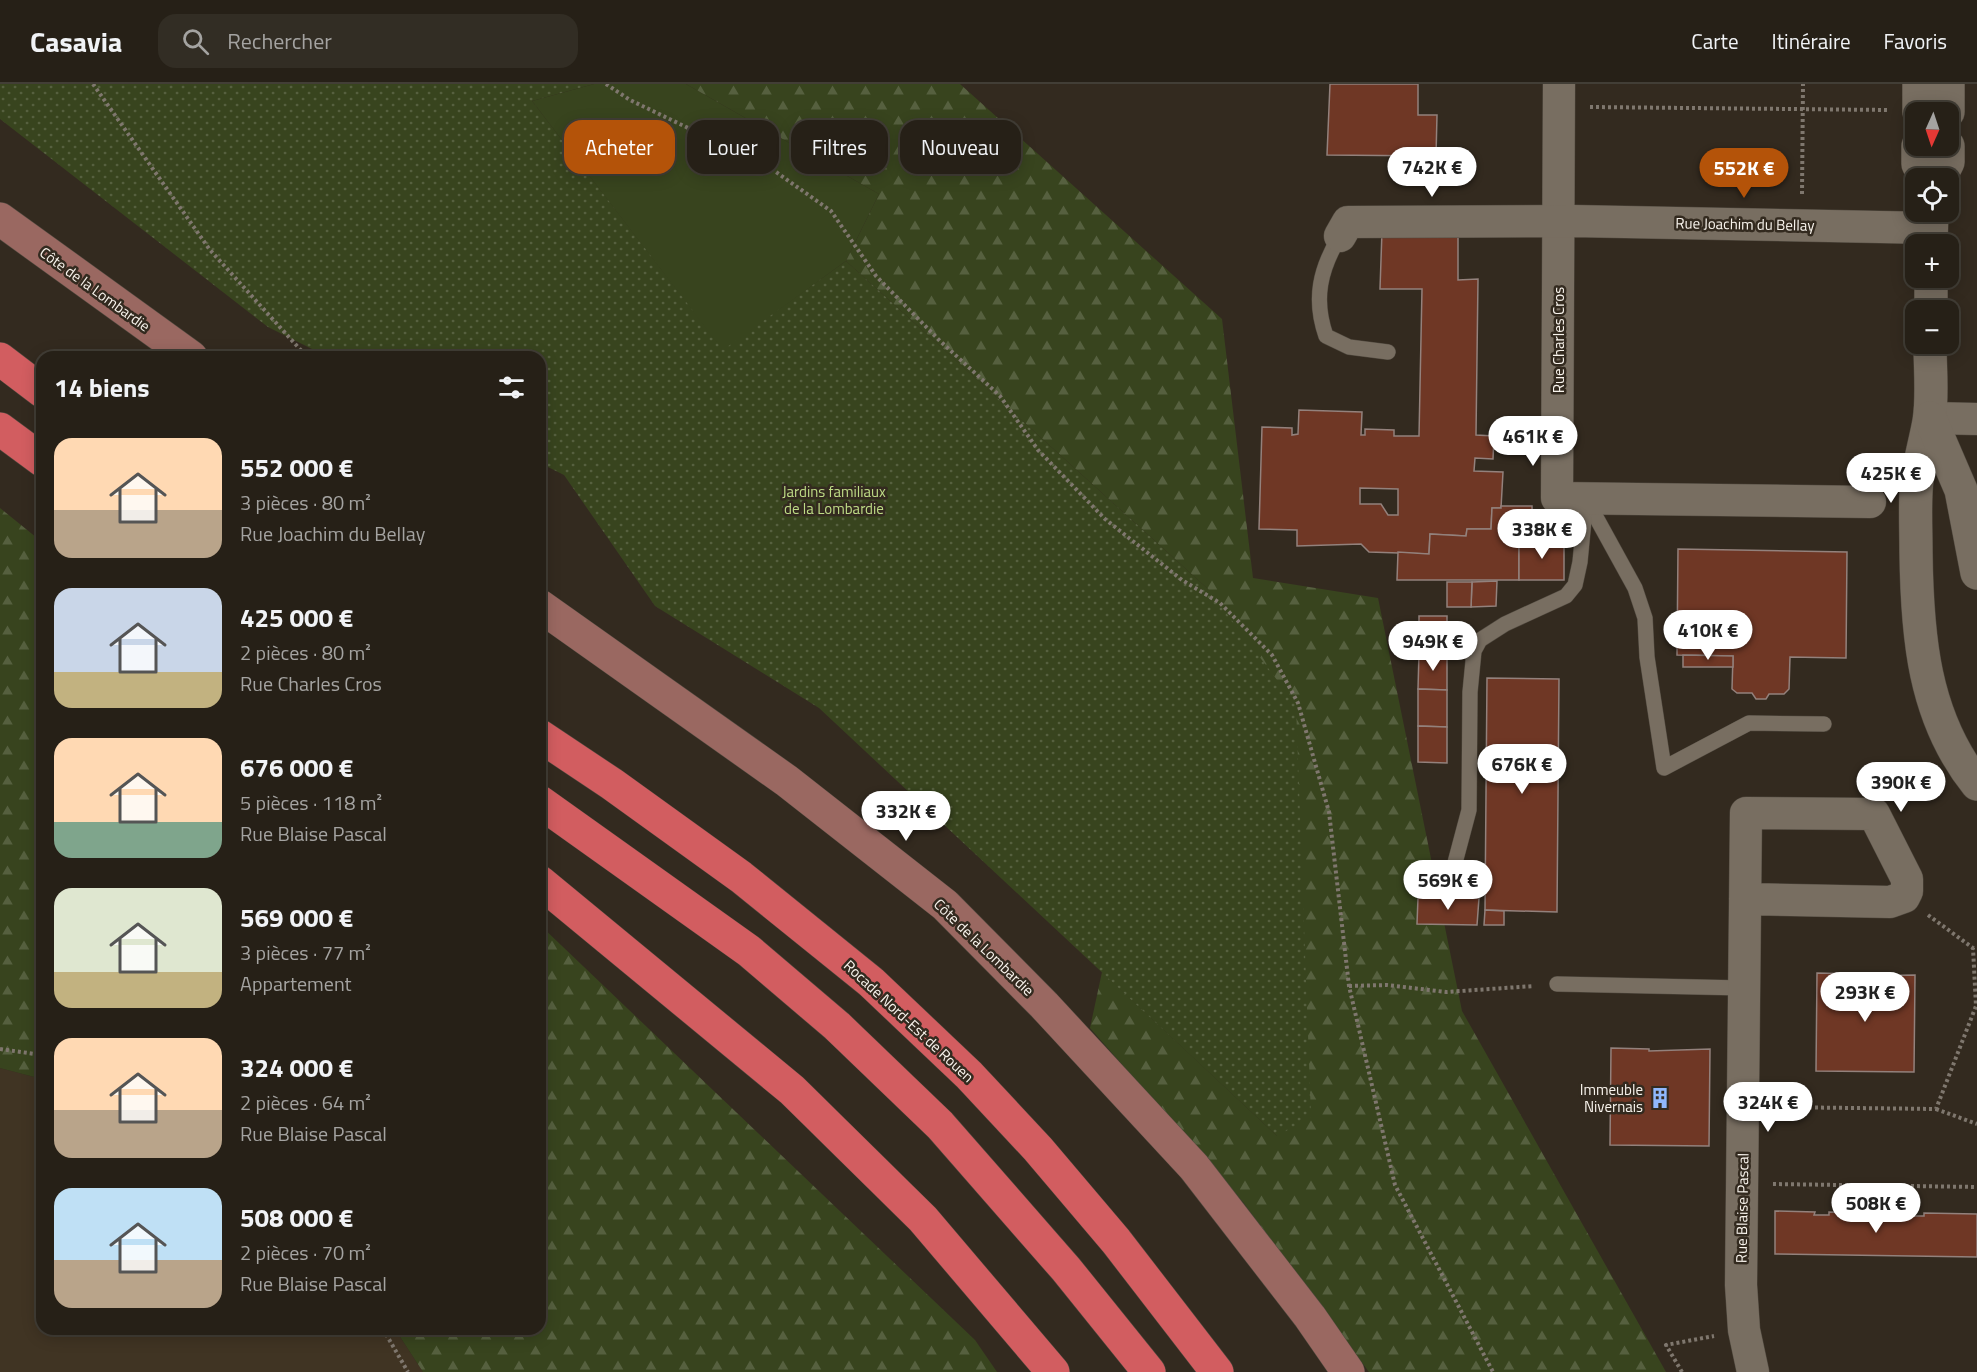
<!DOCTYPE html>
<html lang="fr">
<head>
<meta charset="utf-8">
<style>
	body { margin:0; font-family:"Titillium Web",sans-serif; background:#322d24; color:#f1f3f6; height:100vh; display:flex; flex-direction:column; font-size:22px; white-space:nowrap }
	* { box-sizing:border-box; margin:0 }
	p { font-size:20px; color:#a4a3a1 }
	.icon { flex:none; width:33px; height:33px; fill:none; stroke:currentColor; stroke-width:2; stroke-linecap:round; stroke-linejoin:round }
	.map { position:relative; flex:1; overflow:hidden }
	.panel { position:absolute; left:36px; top:267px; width:510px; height:984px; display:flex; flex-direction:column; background:#262017; border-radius:18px; box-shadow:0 3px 15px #0003,0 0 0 2px #423e36 }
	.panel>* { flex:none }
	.guide { position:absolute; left:564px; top:36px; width:570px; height:54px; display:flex; gap:12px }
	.needle { width:39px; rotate:183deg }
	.controls { position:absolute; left:1905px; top:18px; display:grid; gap:12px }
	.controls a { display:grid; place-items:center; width:54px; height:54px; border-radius:12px; background:#262017; box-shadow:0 3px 15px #0003,0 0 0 2px #423e36; font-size:30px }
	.price { position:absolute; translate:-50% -51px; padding:0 14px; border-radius:21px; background:#fff; color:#222; font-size:20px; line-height:39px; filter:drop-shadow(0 2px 3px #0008) }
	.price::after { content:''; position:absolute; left:50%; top:36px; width:18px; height:14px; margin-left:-9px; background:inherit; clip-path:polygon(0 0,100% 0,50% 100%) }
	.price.on { background:#b45309; color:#fff }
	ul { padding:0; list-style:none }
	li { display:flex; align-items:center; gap:18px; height:150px; padding:0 18px }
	li span { display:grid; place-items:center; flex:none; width:168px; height:120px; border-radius:18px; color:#555 }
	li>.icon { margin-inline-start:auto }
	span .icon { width:72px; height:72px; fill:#fffc; stroke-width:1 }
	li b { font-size:26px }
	h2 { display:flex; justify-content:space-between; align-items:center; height:72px; padding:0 18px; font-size:26px }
	.tag { padding:0 21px; border-radius:18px; background:#262017; box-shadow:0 3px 15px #0003,0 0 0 2px #423e36; font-size:21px; line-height:54px }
	.tag.on { background:#b45309; color:#fff }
	header { display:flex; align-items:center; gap:36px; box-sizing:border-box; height:84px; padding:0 30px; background:#262017; border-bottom:2px solid #423e36 }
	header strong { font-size:28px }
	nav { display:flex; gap:33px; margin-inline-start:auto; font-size:21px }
	.search { width:420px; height:54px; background:#322d24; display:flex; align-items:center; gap:15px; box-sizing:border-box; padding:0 21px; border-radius:18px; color:#a4a3a1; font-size:22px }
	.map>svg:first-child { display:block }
	.built { fill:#403423 }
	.grass { fill:#38441e }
	.forest { fill:url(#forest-firs) }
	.garden { fill:url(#garden-dots) }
	.building { fill:#6f3725; stroke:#93817c; stroke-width:1.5; fill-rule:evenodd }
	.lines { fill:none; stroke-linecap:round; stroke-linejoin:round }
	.service-casing { stroke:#50493f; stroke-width:16 }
	.minor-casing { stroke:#50493f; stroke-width:33 }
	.tertiary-casing { stroke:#50493f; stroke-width:34 }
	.secondary-casing { stroke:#50493f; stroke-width:34 }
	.trunk-casing { stroke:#50493f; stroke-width:34 }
	.path { stroke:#7f776e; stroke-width:4; stroke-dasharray:3 3; stroke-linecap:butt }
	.service { stroke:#786e61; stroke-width:15 }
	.minor { stroke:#786e61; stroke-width:32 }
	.tertiary { stroke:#786e61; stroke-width:33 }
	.secondary { stroke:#9a6861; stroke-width:33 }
	.trunk { stroke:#d25d60; stroke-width:33 }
	.labels { text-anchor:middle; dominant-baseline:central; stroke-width:5; stroke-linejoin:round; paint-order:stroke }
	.street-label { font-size:15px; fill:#f9f4ed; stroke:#332a1f }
	.park-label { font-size:15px; fill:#bedb86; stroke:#332a1f }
	.poi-label { font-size:15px; fill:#f9f4ed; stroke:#332a1f; text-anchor:end }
</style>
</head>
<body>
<header>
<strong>Casavia</strong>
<div class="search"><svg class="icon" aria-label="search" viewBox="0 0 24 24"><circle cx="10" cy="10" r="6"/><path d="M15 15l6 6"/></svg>Rechercher</div>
<nav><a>Carte</a><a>Itinéraire</a><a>Favoris</a></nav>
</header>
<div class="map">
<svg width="1977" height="1288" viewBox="0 0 1977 1288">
	<defs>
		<pattern id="forest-firs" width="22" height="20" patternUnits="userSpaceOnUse" patternTransform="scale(1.5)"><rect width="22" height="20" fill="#38441e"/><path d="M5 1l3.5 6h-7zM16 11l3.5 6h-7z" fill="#56603f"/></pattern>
		<pattern id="garden-dots" width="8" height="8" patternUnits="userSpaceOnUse" patternTransform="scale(1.5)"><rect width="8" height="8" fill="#38441e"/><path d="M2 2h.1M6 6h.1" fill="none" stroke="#56603f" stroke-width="1.8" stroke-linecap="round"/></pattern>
	</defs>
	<rect width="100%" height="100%" fill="#332a1f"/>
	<!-- built -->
	<polygon class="built" points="0,984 42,995 42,1245 395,1245 423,1288 0,1288"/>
	<!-- grass -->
	<polygon class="grass" points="594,0 686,0 879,110 846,177 723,267 532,17"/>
	<!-- forest -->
	<g class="forest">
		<polygon points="686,0 960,0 1222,235 1253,494 1378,514 1462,927 1666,1288 1369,1288 1243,1118 1090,944 1102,888 1277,1052 1208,505 846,177 879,110"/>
		<polygon points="0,424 42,458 42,995 0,984"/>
		<polygon points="540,841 975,1256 997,1288 423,1288 395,1245 540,1245"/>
	</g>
	<!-- garden -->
	<polygon class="garden" points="0,0 594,0 532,17 723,266 846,177 1208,505 1296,621 1311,1033 1277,1052 819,624 655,522 564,391 540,379 540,273 328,273 268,243 0,35"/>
	<!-- building -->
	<g class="building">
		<polygon points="1330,0 1418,0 1418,31 1437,31 1436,72 1327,71"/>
		<path d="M1382,147L1458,148V196L1478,195L1476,351L1494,352L1493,375L1475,374L1474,387L1503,388L1501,424H1492L1491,445H1467L1466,452L1430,450L1429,470L1369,468L1361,460L1297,462V446L1259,445L1262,343L1292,344V351L1298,350L1299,326L1362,328L1361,351H1365V345L1394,346V352H1419L1422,205H1380ZM1360,404L1398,405V431H1388L1381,420H1360Z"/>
		<polygon points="1501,422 1532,422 1533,457 1519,457 1519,496 1397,496 1398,468 1429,470 1430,450 1466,452 1467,445 1491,445 1492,424 1501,424"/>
		<rect x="1519" y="457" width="45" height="39"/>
		<polygon points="1678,465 1847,468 1846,574 1790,573 1789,605 1784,610 1769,610 1766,615 1756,615 1752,609 1737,609 1732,605 1733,572 1677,571"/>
		<polygon points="1497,497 1496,522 1471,523 1472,498"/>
		<polygon points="1447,498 1472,498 1471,523 1447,523"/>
		<polygon points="1419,532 1447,532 1447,570 1419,569"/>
		<polygon points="1419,569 1447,570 1447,606 1418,605"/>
		<polygon points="1683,571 1733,572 1733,583 1683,583"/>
		<polygon points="1487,594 1559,595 1557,828 1485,826"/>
		<polygon points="1418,605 1447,606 1447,643 1418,642"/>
		<polygon points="1418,642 1447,643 1447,679 1418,678"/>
		<polygon points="1418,814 1479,814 1477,841 1417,840"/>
		<polygon points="1485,826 1504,827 1504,841 1484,841"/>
		<polygon points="1817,889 1854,890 1854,892 1915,891 1914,988 1816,987"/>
		<polygon points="1611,964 1649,965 1649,967 1710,965 1709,1062 1610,1061"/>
		<polygon points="1775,1127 1815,1128 1814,1131 1829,1131 1829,1128 1909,1129 1909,1132 1924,1132 1924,1129 1977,1130 1977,1173 1775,1170"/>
	</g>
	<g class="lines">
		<defs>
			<g id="service">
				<path d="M1340,152C1320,185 1313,215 1326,252L1349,263L1388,268"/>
				<polyline points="1586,415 1635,504 1645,534 1647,573 1664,684 1749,639 1824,640"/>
				<polyline points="1452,790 1469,726 1470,608 1474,567 1480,556 1505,540 1566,512 1575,501 1580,478 1586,415"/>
				<polyline points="1557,900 1744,904"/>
			</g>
			<g id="minor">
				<polyline points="1559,0 1557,414 1870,418"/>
				<polyline points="1340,152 1348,138 1573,137 1931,144"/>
				<polyline points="1930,334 1977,335"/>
				<polyline points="1745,815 1890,818 1904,813 1907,807 1907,795 1874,730 1746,729 1741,1201 1744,1246 1753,1288"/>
			</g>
			<g id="tertiary">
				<polyline points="1948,0 1948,28"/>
				<polyline points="1919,28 1919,0"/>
				<polyline points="1918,62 1918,80 1925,94"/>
				<polyline points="1940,94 1948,78 1948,62"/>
				<polyline points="1931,160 1932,128"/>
				<polyline points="1931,226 1931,194"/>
				<path d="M1930,260C1930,285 1933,312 1929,337C1925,360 1917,385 1916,408C1915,428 1916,448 1916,468C1917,550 1923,633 1977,700"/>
				<polyline points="1930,334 1961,406 1977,489"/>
			</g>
			<g id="secondary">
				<polyline points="0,135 191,273"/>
				<polyline points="540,522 787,697 945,821 1044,921 1194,1083 1310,1233 1348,1288"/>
			</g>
			<g id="trunk">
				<polyline points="0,275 42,307"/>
				<polyline points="0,345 42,376"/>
				<polyline points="540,652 612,700 741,793 871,898 969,991 1038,1065 1116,1157 1217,1288"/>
				<polyline points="540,718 749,867 837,942 940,1041 1066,1185 1149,1288"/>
				<polyline points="540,798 792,1006 923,1135 1053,1288"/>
			</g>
		</defs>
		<!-- service casing -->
		<use href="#service" class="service-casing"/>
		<!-- minor casing -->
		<use href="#minor" class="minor-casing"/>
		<!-- tertiary casing -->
		<use href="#tertiary" class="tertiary-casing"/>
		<!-- secondary casing -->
		<use href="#secondary" class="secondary-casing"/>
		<!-- trunk casing -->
		<use href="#trunk" class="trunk-casing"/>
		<!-- path -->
		<g class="path">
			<polyline points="93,0 210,166 307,273"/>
			<polyline points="606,0 630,16 769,83 831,127 876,192 939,256 1000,312 1038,366 1105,435 1182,496 1220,519 1272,571 1298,619 1329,728 1349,902 1395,1101 1493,1288"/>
			<polyline points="1590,23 1888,26"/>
			<polyline points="1802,110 1803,0"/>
			<polyline points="1898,712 1931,688"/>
			<polyline points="1928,831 1973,864 1977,865"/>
			<polyline points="1349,902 1387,901 1446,908 1534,902"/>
			<polyline points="0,965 42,971"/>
			<polyline points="1773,1023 1936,1025 1976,922 1973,864"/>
			<polyline points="1936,1025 1977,1040"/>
			<polyline points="1773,1100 1977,1103"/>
			<polyline points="383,1245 408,1288"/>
			<polyline points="1682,1288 1666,1261 1714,1252"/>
		</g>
		<!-- service -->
		<use href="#service" class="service"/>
		<!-- minor -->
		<use href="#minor" class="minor"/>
		<!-- tertiary -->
		<use href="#tertiary" class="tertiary"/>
		<!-- secondary -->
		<use href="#secondary" class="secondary"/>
		<!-- trunk -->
		<use href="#trunk" class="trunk"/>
	</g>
	<!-- icons -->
	<defs>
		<symbol id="building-bare" viewBox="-9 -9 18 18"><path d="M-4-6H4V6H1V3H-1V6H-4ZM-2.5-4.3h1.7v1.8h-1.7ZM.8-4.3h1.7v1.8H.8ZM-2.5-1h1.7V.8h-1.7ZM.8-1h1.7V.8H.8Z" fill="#91b8fd" stroke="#332a1f" stroke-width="2.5" paint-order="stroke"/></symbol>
	</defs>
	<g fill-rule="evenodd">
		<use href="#building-bare" x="1645" y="999" width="30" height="30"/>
	</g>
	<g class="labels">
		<!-- street labels -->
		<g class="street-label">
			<text transform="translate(1745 140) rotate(1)">Rue Joachim du Bellay</text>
			<text transform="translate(95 205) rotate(36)">Côte de la Lombardie</text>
			<text transform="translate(1558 256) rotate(-90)">Rue Charles Cros</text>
			<text transform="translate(984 863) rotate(44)">Côte de la Lombardie</text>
			<text transform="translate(909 937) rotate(43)">Rocade Nord-Est de Rouen</text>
			<text transform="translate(1742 1124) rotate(-89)">Rue Blaise Pascal</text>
		</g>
		<!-- park labels -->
		<g class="park-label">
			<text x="834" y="407">Jardins familiaux<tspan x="834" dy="17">de la Lombardie</tspan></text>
		</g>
		<!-- poi labels -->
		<g class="poi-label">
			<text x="1643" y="1005">Immeuble<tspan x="1643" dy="17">Nivernais</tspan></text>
		</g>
	</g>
</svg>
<div class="controls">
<a><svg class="needle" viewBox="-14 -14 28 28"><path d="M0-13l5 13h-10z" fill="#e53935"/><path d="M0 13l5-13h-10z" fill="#a4a3a1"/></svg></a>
<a><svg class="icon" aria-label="locate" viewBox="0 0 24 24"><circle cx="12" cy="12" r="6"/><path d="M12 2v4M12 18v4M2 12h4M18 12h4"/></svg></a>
<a>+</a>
<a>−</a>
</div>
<b class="price" style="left:1432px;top:114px">742K €</b>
<b class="price on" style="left:1744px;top:115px">552K €</b>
<b class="price" style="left:1533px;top:383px">461K €</b>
<b class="price" style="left:1891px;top:420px">425K €</b>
<b class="price" style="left:1542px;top:476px">338K €</b>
<b class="price" style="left:1708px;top:577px">410K €</b>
<b class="price" style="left:1433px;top:588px">949K €</b>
<b class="price" style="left:1522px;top:711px">676K €</b>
<b class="price" style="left:1901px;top:729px">390K €</b>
<b class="price" style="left:906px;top:758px">332K €</b>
<b class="price" style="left:1448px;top:827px">569K €</b>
<b class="price" style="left:1865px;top:939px">293K €</b>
<b class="price" style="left:1768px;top:1049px">324K €</b>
<b class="price" style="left:1876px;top:1150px">508K €</b>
<div class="guide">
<a class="tag on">Acheter</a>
<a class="tag">Louer</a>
<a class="tag">Filtres</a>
<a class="tag">Nouveau</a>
</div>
<section class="panel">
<h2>14 biens<svg class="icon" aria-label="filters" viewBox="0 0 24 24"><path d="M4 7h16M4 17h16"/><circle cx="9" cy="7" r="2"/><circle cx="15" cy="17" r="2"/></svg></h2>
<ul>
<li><span style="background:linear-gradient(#ffd9b3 60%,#b9a48a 0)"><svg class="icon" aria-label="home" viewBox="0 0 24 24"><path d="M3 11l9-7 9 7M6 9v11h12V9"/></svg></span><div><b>552 000 €</b><p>3 pièces · 80 m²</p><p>Rue Joachim du Bellay</p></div></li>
<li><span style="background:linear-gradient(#c9d6e8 70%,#c2b280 0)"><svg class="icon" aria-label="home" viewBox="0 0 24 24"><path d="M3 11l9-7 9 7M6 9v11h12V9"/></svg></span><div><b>425 000 €</b><p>2 pièces · 80 m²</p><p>Rue Charles Cros</p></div></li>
<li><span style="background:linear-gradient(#ffd9b3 70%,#7fa58c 0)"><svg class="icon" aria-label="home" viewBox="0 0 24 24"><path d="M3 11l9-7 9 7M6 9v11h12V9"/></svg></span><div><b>676 000 €</b><p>5 pièces · 118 m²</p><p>Rue Blaise Pascal</p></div></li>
<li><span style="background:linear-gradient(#dfe7d0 70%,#c2b280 0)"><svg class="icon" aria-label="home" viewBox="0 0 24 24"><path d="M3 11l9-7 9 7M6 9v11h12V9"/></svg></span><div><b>569 000 €</b><p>3 pièces · 77 m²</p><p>Appartement</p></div></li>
<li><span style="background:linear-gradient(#ffd9b3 60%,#b9a48a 0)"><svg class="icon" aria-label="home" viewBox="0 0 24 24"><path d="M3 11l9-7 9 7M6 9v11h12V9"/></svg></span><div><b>324 000 €</b><p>2 pièces · 64 m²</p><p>Rue Blaise Pascal</p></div></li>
<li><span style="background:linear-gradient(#bfe0f5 60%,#b9a48a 0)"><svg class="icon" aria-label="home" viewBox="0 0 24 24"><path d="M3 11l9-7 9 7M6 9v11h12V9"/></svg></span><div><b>508 000 €</b><p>2 pièces · 70 m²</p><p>Rue Blaise Pascal</p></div></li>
</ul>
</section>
</div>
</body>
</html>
